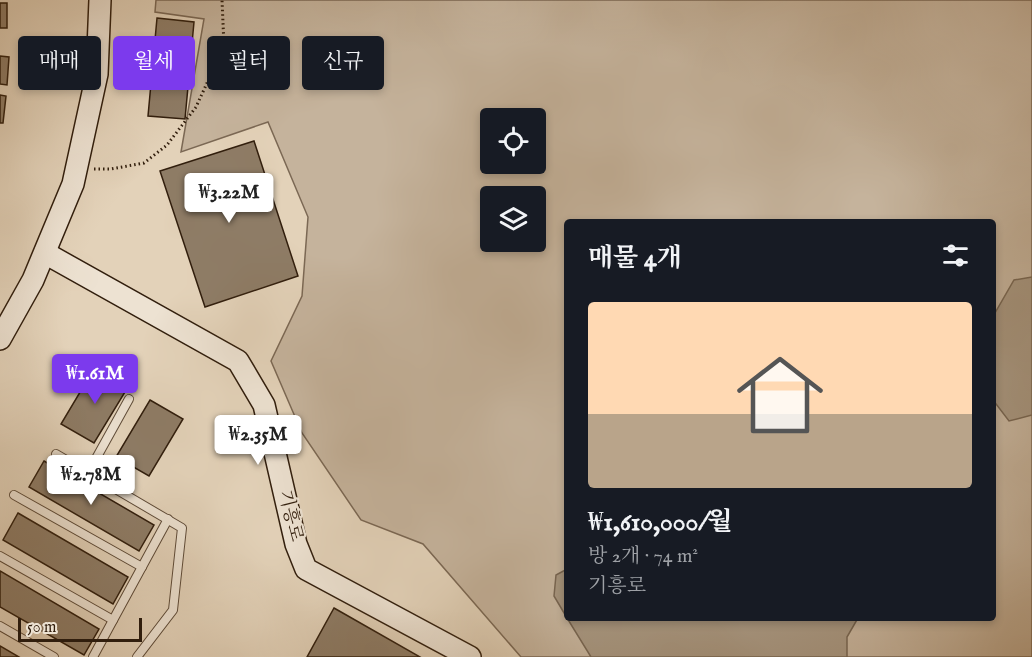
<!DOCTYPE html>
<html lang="ko">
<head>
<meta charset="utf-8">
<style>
	body { margin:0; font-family:"IM FELL English","Noto Serif KR",serif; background:#20242c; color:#f1f3f6; height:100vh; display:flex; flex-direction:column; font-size:22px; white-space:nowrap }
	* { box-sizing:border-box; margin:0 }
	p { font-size:20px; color:#9ea1a6 }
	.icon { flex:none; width:33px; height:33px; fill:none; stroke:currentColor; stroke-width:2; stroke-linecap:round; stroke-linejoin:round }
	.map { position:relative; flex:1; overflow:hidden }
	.drawer { position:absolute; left:564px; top:219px; width:432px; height:402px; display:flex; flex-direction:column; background:#171b24; border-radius:6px; box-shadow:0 3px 9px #0003 }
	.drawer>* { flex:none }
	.hud { position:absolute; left:18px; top:36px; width:456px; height:54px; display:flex; gap:12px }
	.buttons { position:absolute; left:480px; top:108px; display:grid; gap:12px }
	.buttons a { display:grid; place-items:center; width:66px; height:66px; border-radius:6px; background:#171b24; box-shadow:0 3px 9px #0003; font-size:30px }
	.scale { position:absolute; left:18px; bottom:15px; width:124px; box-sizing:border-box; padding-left:6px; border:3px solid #311e0d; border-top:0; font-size:16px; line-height:21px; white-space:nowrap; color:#311e0d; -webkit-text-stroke:4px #ede2d2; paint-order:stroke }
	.price { position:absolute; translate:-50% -51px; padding:0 14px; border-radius:6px; background:#fff; color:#222; font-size:20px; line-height:39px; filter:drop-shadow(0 2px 3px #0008) }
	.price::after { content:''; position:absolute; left:50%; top:36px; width:18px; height:14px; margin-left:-9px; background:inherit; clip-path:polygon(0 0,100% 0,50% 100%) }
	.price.on { background:#7c3aed; color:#fff }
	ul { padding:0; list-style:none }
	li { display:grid; align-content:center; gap:12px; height:318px; padding:0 24px }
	li span { display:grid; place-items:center; height:186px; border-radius:6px; color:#555 }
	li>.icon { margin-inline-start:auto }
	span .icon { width:108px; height:108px; fill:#fffc; stroke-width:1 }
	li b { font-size:26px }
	h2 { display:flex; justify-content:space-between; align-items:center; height:72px; padding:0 24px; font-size:26px }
	.pill { padding:0 21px; border-radius:6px; background:#171b24; box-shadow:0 3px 9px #0003; font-size:21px; line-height:54px }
	.pill.on { background:#7c3aed; color:#fff }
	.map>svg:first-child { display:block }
	.green { fill:#c5b39c; stroke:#7b6854; stroke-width:1.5; fill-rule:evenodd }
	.water { fill:#a6957f; stroke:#776551; stroke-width:1.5 }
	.building { fill:#8e7c66; stroke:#311e0d; stroke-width:1.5 }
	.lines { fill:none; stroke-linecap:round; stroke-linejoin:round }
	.service-casing { stroke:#5e4b38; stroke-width:10 }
	.secondary-casing { stroke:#311e0d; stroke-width:24 }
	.path { stroke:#311e0d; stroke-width:3; stroke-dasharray:1.5 3; stroke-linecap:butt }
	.service { stroke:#ede2d2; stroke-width:8 }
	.secondary { stroke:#ede2d2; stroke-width:21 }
	.labels { text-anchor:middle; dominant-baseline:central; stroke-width:4.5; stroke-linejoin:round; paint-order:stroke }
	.street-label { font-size:18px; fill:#311e0d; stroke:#ede2d2 }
</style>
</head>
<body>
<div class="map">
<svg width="1032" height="657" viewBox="0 0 1032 657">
	<rect width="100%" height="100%" fill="#e3d2b9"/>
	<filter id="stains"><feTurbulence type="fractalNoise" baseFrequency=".00333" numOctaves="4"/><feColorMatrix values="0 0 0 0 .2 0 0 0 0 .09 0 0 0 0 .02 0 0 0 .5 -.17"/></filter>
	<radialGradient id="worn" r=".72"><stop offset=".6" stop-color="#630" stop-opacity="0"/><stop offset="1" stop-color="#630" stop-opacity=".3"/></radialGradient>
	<!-- green -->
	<path class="green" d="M156,0H1032V657H521L423,544L361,520L302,433L271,361L302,296L308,217L268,122L181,152L204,19L155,12ZM490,118H536V164H490ZM490,196H536V242H490ZM567,222H993V618H567Z"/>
	<!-- water -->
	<g class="water">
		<polygon points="1032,277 1032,415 1009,421 993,400 993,333 995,313 1014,280"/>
		<polygon points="567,569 567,618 554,596 556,575"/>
		<polygon points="567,618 858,618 847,637 847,657 591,657"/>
	</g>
	<!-- building -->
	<g class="building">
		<rect x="0" y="3" width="7" height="25"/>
		<polygon points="157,18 194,22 185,119 148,116"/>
		<polygon points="0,56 9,57 7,85 0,84"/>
		<polygon points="0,95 6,96 3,123 0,123"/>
		<polygon points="254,141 298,276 205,307 160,171"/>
		<polygon points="95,367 128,387 94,443 61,424"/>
		<polygon points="150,400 183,419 149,476 116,457"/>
		<polygon points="44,461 154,525 139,551 29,487"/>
		<polygon points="18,513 128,577 113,604 3,540"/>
		<polygon points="0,571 99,629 84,655 0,607"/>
		<polygon points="334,608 420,657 307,657"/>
		<polygon points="0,646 19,657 0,657"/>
	</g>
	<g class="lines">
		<defs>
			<g id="service">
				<polyline points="56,454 182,528 173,610 137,657"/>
				<polyline points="88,473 129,399"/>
				<polyline points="14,495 142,567"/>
				<polyline points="0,556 113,620"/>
				<polyline points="0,626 54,657"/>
				<polyline points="93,657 168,519"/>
			</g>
			<g id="secondary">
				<polyline points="45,253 238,361 264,405 296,544 306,569 470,657"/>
				<polyline points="0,339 33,280 73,184 97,74 100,0"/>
			</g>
		</defs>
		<!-- service casing -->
		<use href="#service" class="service-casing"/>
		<!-- secondary casing -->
		<use href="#secondary" class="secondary-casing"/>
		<!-- path -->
		<polyline class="path" points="94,169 111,169 144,163 167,145 196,107 224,46 222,0"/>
		<!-- service -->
		<use href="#service" class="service"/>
		<!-- secondary -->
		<use href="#secondary" class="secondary"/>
	</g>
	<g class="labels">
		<!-- street labels -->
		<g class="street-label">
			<text transform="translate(290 516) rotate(76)">기흥로</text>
		</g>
	</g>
	<rect width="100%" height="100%" filter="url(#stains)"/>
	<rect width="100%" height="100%" fill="url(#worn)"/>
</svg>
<div class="buttons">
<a><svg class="icon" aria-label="locate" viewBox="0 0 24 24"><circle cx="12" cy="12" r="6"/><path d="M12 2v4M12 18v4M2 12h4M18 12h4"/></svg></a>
<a><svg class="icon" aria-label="layers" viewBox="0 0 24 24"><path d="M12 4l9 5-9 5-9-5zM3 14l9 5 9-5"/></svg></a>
</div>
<div class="scale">50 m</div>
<b class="price" style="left:229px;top:224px">₩3.22M</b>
<b class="price on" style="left:95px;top:405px">₩1.61M</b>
<b class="price" style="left:258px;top:466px">₩2.35M</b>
<b class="price" style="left:91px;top:506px">₩2.78M</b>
<div class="hud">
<a class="pill">매매</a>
<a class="pill on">월세</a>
<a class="pill">필터</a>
<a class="pill">신규</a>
</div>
<section class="drawer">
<h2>매물 4개<svg class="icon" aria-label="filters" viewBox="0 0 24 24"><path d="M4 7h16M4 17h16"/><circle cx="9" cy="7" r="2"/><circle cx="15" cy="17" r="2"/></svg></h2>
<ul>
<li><span style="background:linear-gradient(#ffd9b3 60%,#b9a48a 0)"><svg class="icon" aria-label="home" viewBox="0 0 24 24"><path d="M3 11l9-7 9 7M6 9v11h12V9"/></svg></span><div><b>₩1,610,000/월</b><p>방 2개 · 74 m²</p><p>기흥로</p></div></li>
</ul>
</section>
</div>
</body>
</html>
